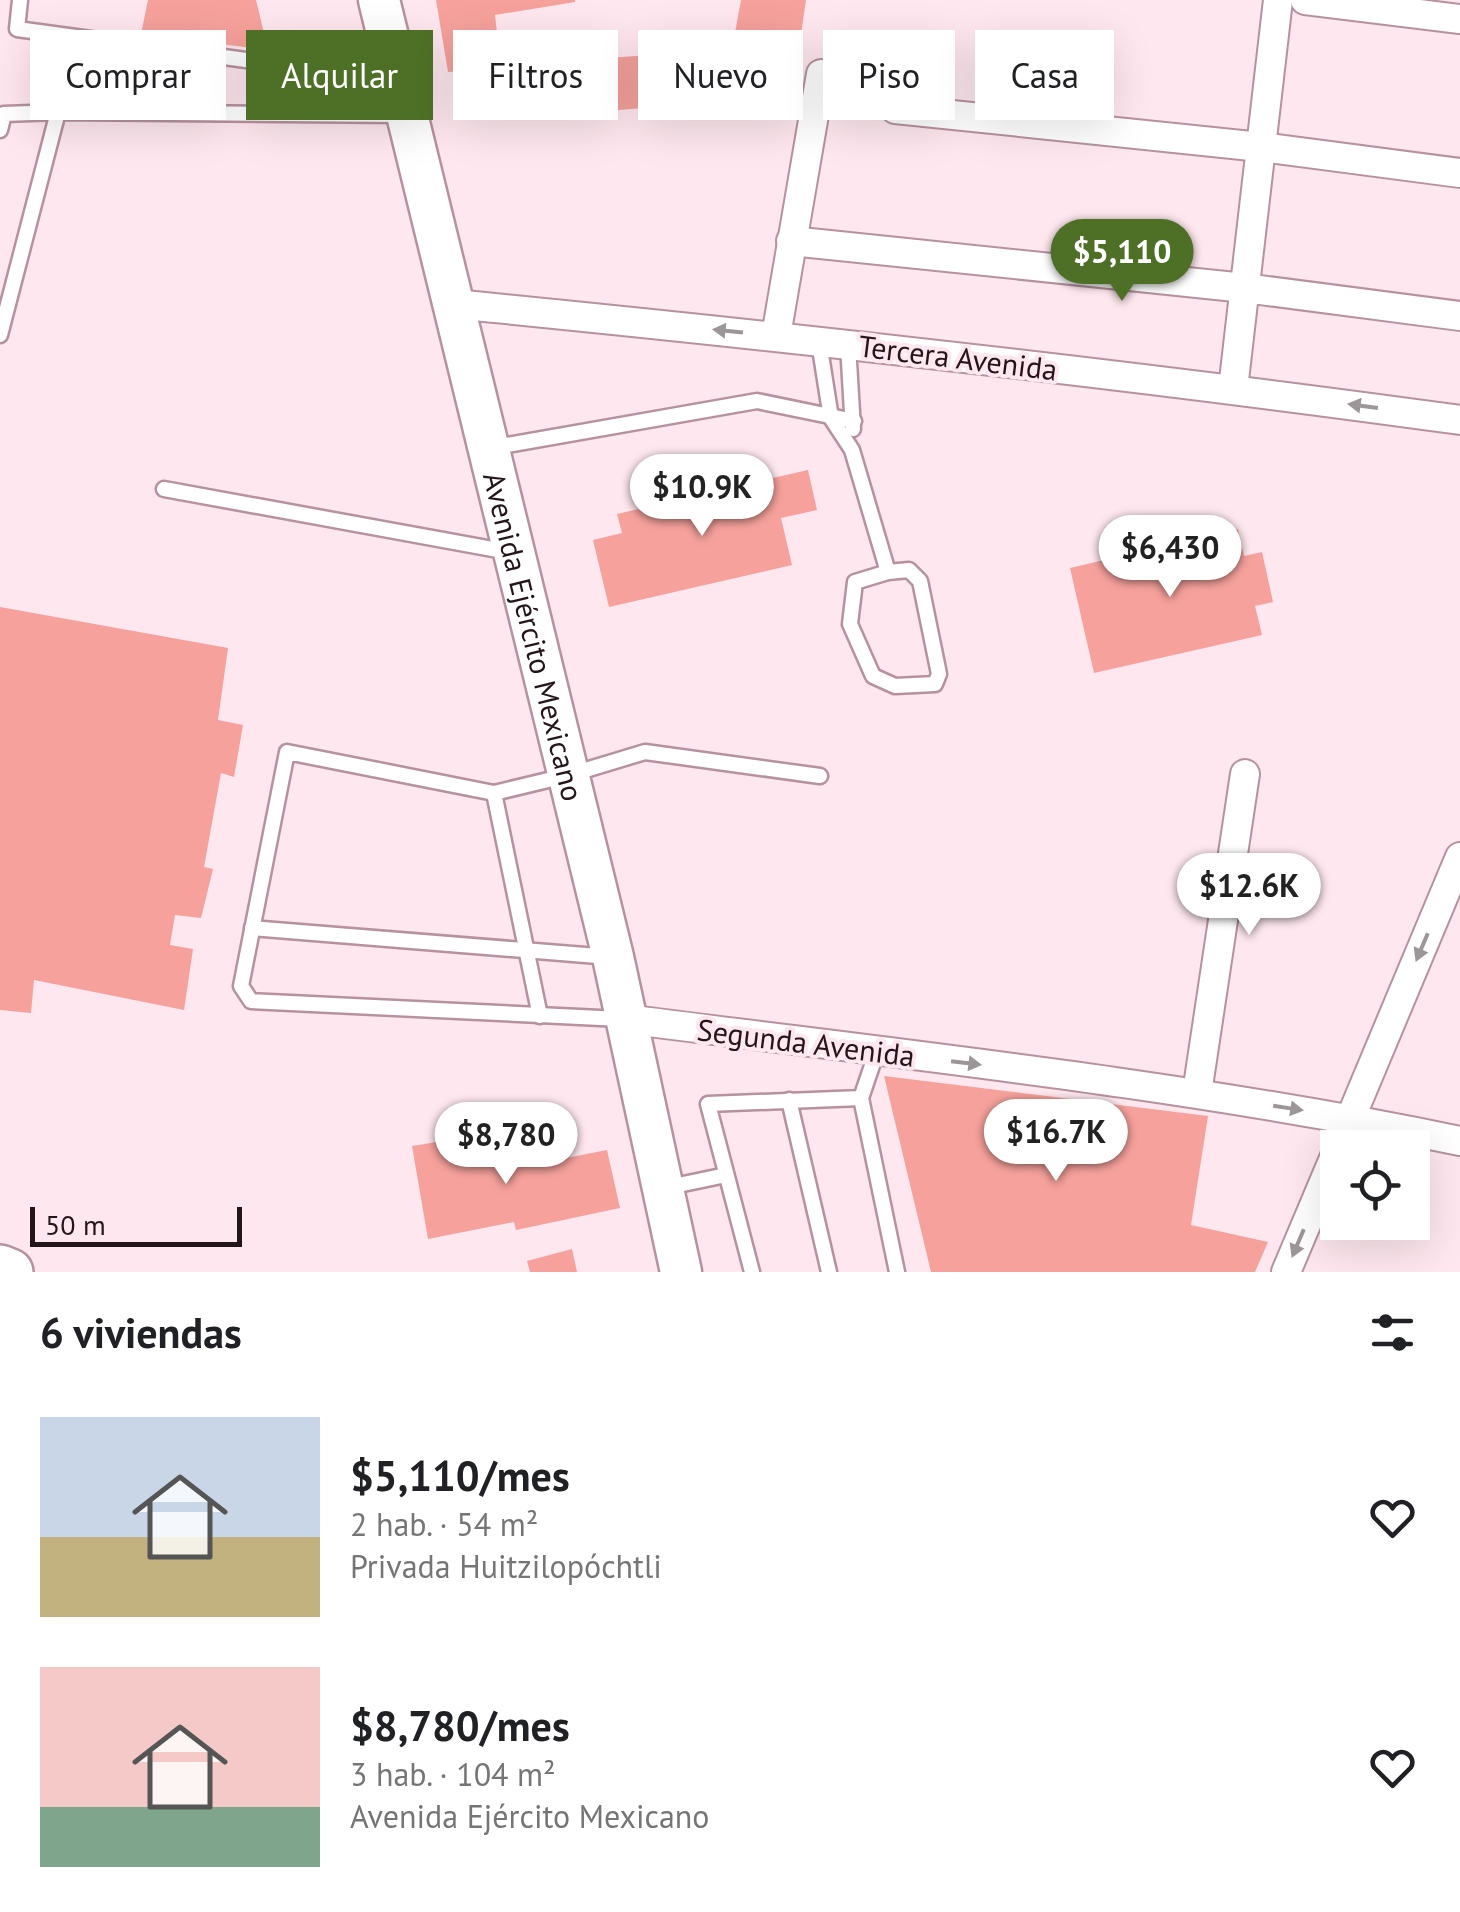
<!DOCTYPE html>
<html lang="es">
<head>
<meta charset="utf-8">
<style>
	body { margin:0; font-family:"PT Sans",sans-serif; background:#f6f6f6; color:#202124; height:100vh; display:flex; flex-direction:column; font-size:38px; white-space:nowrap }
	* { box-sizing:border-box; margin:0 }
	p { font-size:32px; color:#757577 }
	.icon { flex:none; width:55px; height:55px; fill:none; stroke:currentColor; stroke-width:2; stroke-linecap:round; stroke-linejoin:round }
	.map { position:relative; height:1272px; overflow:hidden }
	.details { display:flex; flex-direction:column; background:#fff; flex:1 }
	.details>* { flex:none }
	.banner { position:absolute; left:30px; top:30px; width:1400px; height:90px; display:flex; gap:20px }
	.tools { position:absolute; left:1320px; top:1130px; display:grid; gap:20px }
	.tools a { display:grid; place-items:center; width:110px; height:110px; border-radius:0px; background:#fff; box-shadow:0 10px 40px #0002; font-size:50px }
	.scale { position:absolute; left:30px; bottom:25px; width:212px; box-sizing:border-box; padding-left:10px; border:5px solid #23151a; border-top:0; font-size:28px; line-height:35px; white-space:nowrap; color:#23151a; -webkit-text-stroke:8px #fee7ee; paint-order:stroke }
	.price { position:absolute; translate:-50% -85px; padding:0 22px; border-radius:35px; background:#fff; color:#222; font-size:32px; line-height:65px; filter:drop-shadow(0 2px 5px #0008) }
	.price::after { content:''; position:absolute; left:50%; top:60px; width:30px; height:22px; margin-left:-15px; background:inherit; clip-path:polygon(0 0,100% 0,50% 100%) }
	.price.active { background:#4e6f26; color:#fff }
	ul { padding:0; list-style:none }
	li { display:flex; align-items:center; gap:30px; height:250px; padding:0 40px }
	li span { display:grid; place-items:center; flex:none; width:280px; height:200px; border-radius:0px; color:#555 }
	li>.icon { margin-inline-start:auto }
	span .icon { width:120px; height:120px; fill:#fffc; stroke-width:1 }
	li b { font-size:42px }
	h2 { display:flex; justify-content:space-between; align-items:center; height:120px; padding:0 40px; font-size:42px }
	.tag { padding:0 35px; border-radius:0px; background:#fff; box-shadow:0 10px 40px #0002; font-size:35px; line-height:90px }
	.tag.active { background:#4e6f26; color:#fff }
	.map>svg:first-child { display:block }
	.building { fill:#f6a19c }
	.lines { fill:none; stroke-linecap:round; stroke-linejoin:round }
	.service-casing { stroke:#b6929e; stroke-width:19 }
	.minor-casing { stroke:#b6929e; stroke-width:32 }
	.secondary-casing { stroke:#b6929e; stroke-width:45 }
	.primary-casing { stroke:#b6929e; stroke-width:50 }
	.service { stroke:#fff; stroke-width:14 }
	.minor { stroke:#fff; stroke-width:28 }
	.secondary { stroke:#fff; stroke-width:40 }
	.primary { stroke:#fff; stroke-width:45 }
	.oneway { fill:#9c9698 }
	.labels { text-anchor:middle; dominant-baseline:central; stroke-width:8; stroke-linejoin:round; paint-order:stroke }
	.street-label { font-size:30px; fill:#23151a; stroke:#fee7ee }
</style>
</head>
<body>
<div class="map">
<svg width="1460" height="1272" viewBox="0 0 1460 1272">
	<rect width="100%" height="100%" fill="#fee7ee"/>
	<!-- building -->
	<g class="building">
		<polygon points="148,0 256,0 268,50 141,34"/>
		<polygon points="436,0 575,0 575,2 495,15 501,69 448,72"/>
		<polygon points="741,0 806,0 792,95 516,119 512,65 732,49"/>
		<polygon points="808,470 817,510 781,518 792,565 609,607 593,540 622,533 617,514"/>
		<polygon points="1238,529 1244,556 1262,552 1273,602 1255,606 1262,635 1094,673 1070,568"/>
		<polygon points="0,607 228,648 218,720 243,725 234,777 221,773 204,867 213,869 201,918 175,915 170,945 193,949 184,1010 34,980 31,1013 0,1010"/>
		<polygon points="884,1076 1208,1116 1191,1225 1268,1242 1255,1272 931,1272"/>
		<polygon points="499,1132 506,1170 607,1150 620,1208 516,1230 514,1222 428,1239 412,1146"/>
		<polygon points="572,1249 577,1272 530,1272 527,1261"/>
	</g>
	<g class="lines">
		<defs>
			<g id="service">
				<polyline points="20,0 17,29 394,80"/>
				<polyline points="0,130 4,114 58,112"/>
				<polyline points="0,335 58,112 402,115"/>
				<polyline points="819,342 831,418 852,450 888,572"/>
				<polyline points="848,345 853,429"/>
				<polyline points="490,448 757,401 854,421"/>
				<polyline points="164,489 509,552"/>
				<polygon points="909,570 920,581 939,674 935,684 895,686 873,676 850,624 855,582 888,572"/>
				<polyline points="494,793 540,1016"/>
				<polyline points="252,928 610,957"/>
				<polyline points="621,1019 251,1001 241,986 287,752 494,793 569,775 645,752 820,776"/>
				<polyline points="861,1098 897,1272"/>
				<polyline points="789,1100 829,1272"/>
				<polyline points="664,1188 726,1175"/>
				<polyline points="752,1272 708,1104 861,1098 877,1051"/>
			</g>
			<g id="minor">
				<polyline points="1305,0 1460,19"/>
				<polyline points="895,109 1261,147 1460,173"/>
				<polyline points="791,241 1245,288 1460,316"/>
				<path d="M454,304C790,337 1126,374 1460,420"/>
				<polyline points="776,336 821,74"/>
				<polyline points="1233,389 1278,0"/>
				<path d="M626,1019C905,1055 1185,1084 1460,1141"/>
				<polyline points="1197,1093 1245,774"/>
				<polyline points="1338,1148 1460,857"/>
				<polyline points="1286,1272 1338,1149"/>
			</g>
			<g id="secondary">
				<path id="s1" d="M379,0L613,957L681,1272"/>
			</g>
			<polyline id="primary" points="0,1268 10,1272"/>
		</defs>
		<!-- service casing -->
		<use href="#service" class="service-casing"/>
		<!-- minor casing -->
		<use href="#minor" class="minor-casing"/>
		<!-- secondary casing -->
		<use href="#secondary" class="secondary-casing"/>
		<!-- primary casing -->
		<use href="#primary" class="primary-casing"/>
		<!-- service -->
		<use href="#service" class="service"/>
		<!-- minor -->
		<use href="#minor" class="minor"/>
		<!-- secondary -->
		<use href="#secondary" class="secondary"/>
		<!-- primary -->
		<use href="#primary" class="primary"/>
	</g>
	<!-- one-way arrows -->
	<defs><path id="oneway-solid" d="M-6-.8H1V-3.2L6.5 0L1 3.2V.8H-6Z" transform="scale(2.5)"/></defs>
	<g class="oneway">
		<use href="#oneway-solid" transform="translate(728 331) rotate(-174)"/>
		<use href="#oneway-solid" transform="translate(1363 406) rotate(-172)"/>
		<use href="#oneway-solid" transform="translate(1422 947) rotate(113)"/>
		<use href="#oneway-solid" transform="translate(966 1063) rotate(7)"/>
		<use href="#oneway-solid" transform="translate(1288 1108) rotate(9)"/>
		<use href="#oneway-solid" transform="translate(1298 1243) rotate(113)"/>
	</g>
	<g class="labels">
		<!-- street labels -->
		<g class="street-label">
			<text transform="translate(958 357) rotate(7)">Tercera Avenida</text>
			<text stroke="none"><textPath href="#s1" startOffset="655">Avenida Ejército Mexicano</textPath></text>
			<text transform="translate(806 1042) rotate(7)">Segunda Avenida</text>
		</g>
	</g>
</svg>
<div class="tools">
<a><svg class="icon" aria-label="locate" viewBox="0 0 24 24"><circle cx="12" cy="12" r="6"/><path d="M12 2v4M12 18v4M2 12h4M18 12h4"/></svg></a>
</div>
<div class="scale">50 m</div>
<b class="price active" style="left:1122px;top:304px">$5,110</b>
<b class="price" style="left:702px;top:539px">$10.9K</b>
<b class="price" style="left:1170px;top:600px">$6,430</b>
<b class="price" style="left:1249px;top:938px">$12.6K</b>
<b class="price" style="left:1056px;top:1184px">$16.7K</b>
<b class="price" style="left:506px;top:1187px">$8,780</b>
<div class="banner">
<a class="tag">Comprar</a>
<a class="tag active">Alquilar</a>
<a class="tag">Filtros</a>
<a class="tag">Nuevo</a>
<a class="tag">Piso</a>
<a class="tag">Casa</a>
</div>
</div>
<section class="details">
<h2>6 viviendas<svg class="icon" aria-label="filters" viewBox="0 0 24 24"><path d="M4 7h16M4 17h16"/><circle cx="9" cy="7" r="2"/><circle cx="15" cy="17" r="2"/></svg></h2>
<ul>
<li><span style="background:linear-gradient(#c9d6e8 60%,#c2b280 0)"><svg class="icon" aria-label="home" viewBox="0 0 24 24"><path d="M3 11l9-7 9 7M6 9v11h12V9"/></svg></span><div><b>$5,110/mes</b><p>2 hab. · 54 m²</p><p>Privada Huitzilopóchtli</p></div><svg class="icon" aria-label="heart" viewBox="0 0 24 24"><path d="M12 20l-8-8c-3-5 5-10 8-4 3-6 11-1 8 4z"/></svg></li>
<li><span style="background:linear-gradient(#f6c9c9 70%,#7fa58c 0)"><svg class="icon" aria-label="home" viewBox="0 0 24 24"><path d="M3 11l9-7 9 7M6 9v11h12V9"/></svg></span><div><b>$8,780/mes</b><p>3 hab. · 104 m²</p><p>Avenida Ejército Mexicano</p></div><svg class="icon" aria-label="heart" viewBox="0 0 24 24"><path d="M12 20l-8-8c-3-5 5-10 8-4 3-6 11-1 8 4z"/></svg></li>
</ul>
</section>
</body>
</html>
